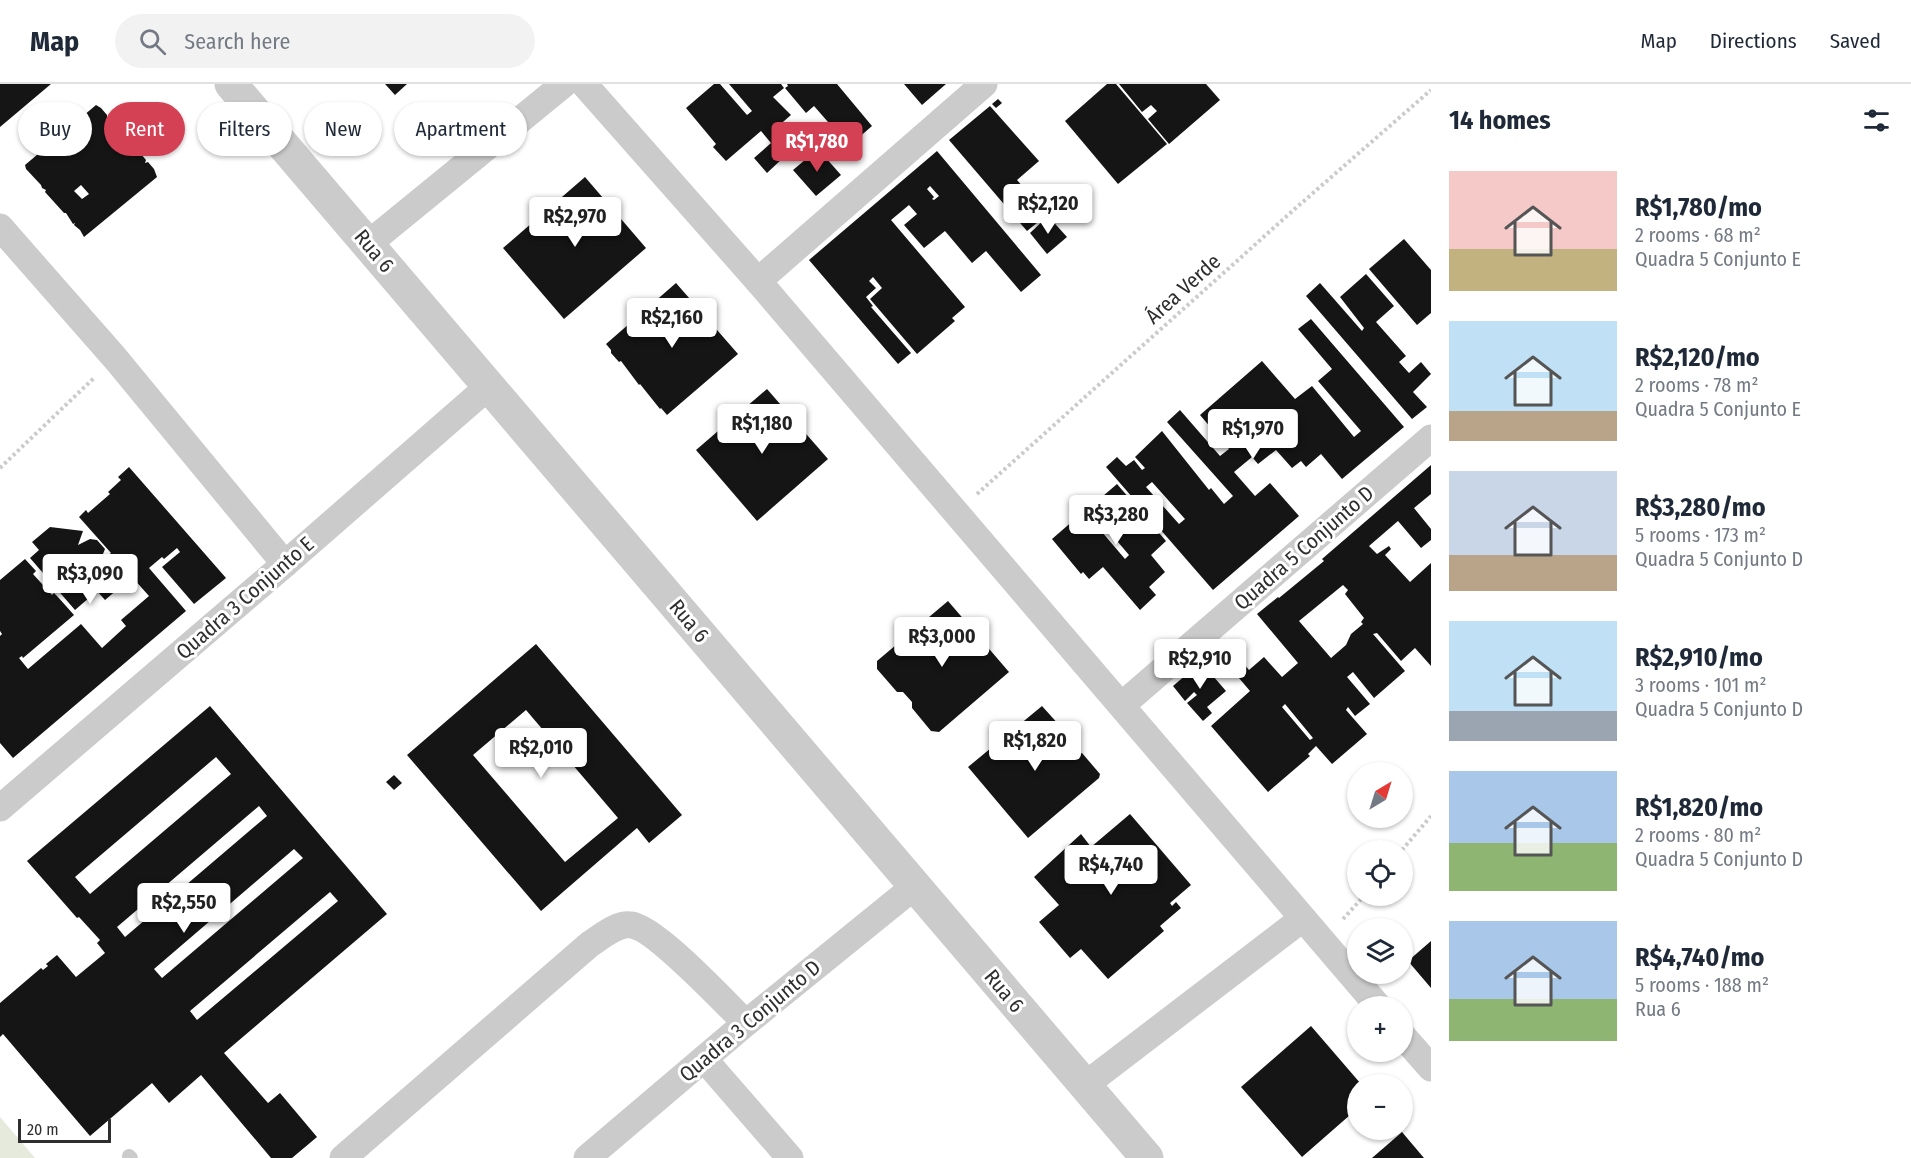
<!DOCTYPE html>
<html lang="en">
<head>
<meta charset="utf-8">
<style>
	body { margin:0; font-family:"Fira Sans Condensed",sans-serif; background:#f2f2f3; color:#1f2937; height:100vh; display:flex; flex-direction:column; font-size:22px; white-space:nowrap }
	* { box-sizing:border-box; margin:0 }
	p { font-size:20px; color:#747a83 }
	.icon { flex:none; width:33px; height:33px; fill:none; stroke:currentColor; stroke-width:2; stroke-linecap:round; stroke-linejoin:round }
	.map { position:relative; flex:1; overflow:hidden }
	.panel { display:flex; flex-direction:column; background:#fff; width:480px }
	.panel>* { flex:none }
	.top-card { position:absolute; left:18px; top:18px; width:570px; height:54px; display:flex; gap:12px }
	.needle { width:39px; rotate:38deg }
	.buttons { position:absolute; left:1347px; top:678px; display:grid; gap:12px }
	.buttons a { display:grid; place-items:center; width:66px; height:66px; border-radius:50%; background:#fff; box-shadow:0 2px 4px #0004; font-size:30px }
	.scale { position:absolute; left:18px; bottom:15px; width:93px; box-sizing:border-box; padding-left:6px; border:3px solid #2e2e2e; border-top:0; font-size:16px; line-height:21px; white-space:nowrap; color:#2e2e2e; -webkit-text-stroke:4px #fff; paint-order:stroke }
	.price { position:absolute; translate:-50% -51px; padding:0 14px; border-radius:6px; background:#fff; color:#222; font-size:20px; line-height:39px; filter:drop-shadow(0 2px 3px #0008) }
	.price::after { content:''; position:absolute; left:50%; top:36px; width:18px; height:14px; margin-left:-9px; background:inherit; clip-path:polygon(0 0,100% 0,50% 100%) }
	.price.active { background:#d44154; color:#fff }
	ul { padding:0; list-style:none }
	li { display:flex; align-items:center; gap:18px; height:150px; padding:0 18px }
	li span { display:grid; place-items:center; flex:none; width:168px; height:120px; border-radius:0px; color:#555 }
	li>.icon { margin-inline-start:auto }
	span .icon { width:72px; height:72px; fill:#fffc; stroke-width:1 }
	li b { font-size:26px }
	h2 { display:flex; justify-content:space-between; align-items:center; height:72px; padding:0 18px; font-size:26px }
	.tag { padding:0 21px; border-radius:27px; background:#fff; box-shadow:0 2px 4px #0004; font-size:21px; line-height:54px }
	.tag.active { background:#d44154; color:#fff }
	header { display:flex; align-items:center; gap:36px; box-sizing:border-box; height:84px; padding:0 30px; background:#fff; border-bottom:2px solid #e0e1e3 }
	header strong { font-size:28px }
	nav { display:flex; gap:33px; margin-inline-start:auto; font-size:21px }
	.search { width:420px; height:54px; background:#f2f2f3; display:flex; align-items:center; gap:15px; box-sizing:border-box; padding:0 21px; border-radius:33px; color:#747a83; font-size:22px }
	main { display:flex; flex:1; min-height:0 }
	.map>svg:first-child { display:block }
	.green { fill:#e5eadd }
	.building { fill:#151515; fill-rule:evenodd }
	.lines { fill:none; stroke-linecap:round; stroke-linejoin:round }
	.path { stroke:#cbcbcb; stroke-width:4; stroke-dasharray:3 3; stroke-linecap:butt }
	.service { stroke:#cbcbcb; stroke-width:14 }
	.minor { stroke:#cbcbcb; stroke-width:27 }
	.tertiary { stroke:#cbcbcb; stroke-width:33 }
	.labels { text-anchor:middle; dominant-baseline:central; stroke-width:6; stroke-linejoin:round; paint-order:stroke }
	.street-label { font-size:21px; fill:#2e2e2e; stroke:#fff }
</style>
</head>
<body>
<header>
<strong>Map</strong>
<div class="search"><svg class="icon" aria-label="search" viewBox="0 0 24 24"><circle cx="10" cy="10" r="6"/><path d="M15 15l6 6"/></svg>Search here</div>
<nav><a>Map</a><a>Directions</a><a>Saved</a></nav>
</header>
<main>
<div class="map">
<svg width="1431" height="1074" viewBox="0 0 1431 1074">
	<rect width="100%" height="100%" fill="#fff"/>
	<!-- green -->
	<polygon class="green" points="0,1033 35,1074 0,1074"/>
	<!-- building -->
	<g class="building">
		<polygon points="0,0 51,0 0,43"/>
		<polygon points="385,0 407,0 395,11"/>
		<polygon points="714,0 720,0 747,31 752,27 729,0 781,0 784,4 773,13 791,31 776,44 787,57 777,66 783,74 767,89 754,74 771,59 761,47 726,77 713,63 716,60 686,24"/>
		<polygon points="787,0 837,0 872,42 849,62 814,22 806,29 785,4 788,2"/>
		<polygon points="904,0 946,0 922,21"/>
		<polygon points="1107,0 1116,0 1167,60 1118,100 1065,37"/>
		<polygon points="1119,0 1206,0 1220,16 1169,60 1148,35 1157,27 1151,21 1142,28"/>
		<polygon points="998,15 1002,19 996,24 992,20"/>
		<path d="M96,21L101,24L107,31V34H109L117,42L116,44L119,45L122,50L128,54L127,57H130L137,66V68L141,70L146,76L145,79L148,78L154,85L157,93L84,153L80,146L74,141L75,139L73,140L66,129H64L45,108L46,106L42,104L41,101L26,85L25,81ZM81,101L89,110L82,115L74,107Z"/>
		<polygon points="990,22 1039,77 1017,96 1042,125 1038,128 1043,134 1027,147 949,56"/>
		<polygon points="818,65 841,91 816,112 793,86"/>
		<path d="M937,67L1041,191L1021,208L986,167L972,179L945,147L924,164L904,141L917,130L909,121L891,136L965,223L952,234L955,237L917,270L870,215L882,204L873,193L869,197L876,204L866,213L873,222L871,223L911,269L898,280L809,176ZM930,102L939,112L934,116L932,115L934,113L927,105Z"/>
		<polygon points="585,93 646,164 564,235 503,164"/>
		<polygon points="1048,132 1067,153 1047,170 1030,149"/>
		<polygon points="1404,155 1431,186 1431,229 1417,241 1369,185"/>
		<polygon points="1366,190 1394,222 1376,238 1406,272 1399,278 1409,289 1421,278 1431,290 1413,308 1427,323 1412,335 1306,212 1320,199 1362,247 1364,244 1340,213"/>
		<polygon points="676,199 738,270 667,331 661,324 660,325 640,300 639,301 621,277 619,278 611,269 611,266 606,260"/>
		<path d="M1311,235L1404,343L1342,395L1321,370L1306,383L1301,377L1292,384L1276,366L1258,380L1252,373L1234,388L1255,412L1270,399L1299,432L1213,506L1106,383L1117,373L1126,382L1134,376L1142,386L1145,384L1135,373L1162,347L1209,406L1211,404L1224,420L1233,412L1167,338L1180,326L1220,372L1229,365L1200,331L1262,277L1295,315L1312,302L1354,353L1361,347L1318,297L1332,285L1298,245ZM1152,398L1185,435L1179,440L1146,403Z"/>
		<polygon points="767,305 828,375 757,437 696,366"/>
		<path d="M1431,381V410L1414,424L1431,445V456L1421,464L1398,437L1369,462L1377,470L1389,462L1391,465L1385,471L1410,498L1431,479V582L1415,564L1401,577L1377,549L1373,550L1405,587L1374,614L1353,588L1347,593L1370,620L1355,632L1348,623L1346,626L1367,650L1332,680L1316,662L1308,670L1310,672L1268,708L1211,642L1250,607L1215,566L1225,557L1249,586L1264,573L1282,593L1298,579L1257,530L1278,513L1279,514L1324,477L1322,475ZM1343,501L1348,506L1345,510L1364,534L1361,538L1363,540L1351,550L1346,561L1331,574L1299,537ZM1285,620L1313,654L1310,656L1282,623Z"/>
		<polygon points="129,383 226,494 194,520 162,483 180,468 177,464 164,475 162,473 149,484 186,527 13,674 0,659 0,552 2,550 0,547 0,496 25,475 36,487 33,490 52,511 54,509 57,512 74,531 23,574 22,572 19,574 28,585 81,540 102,564 126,542 121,536 149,512 132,493 105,516 97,507 75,526 30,474 39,466 32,458 50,443 83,447 78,461 90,455 97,456 105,465 103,470 106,473 111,469 79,433 86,426 88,429 110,410 108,408 121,396 118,393"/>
		<polygon points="1117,400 1166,457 1151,471 1165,488 1149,503 1156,511 1140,526 1103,483 1089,495 1083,488 1081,490 1052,455 1082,429 1094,443 1096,441 1125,475 1129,471 1089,424"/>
		<polygon points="948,517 1009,588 939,648 931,647 912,624 912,618 903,608 897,608 877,585 877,577"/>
		<path d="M536,560L682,731L649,759L637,744L541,827L407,671ZM526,626L618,734L565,778L473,671Z"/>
		<polygon points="1201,578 1226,607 1207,623 1212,629 1203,637 1187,619 1197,611 1194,608 1185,617 1173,602"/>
		<path d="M210,622L387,830L224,969L268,1019L280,1009L317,1053L292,1074H271L201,991L169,1019L152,999L90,1052L3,950L0,953V919L41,884L43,886L48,882L46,880L57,871L76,893L105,869L97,859L100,856L79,833L77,834L27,777ZM216,673L231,690L90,810L75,793ZM259,722L267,732L125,853L117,843ZM294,765L303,774L162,894L154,885ZM330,808L338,817L197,936L190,927Z"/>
		<polygon points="1042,622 1060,642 1059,646 1062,645 1080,667 1079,670 1082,669 1100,690 1099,694 1028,754 968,683"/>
		<polygon points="394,691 402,699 394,706 386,698"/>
		<polygon points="1130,730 1191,801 1170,819 1172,822 1176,818 1181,824 1160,842 1164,847 1108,895 1081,865 1070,874 1039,838 1059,821 1034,793 1081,750 1091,763"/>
		<polygon points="1431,857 1431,904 1408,877"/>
		<polygon points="1311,942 1361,1000 1358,1000 1358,1024 1302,1073 1241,1003"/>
		<polygon points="1402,1048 1424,1074 1372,1074"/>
	</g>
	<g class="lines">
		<!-- path -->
		<g class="path">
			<polyline points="0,384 95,293"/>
			<polyline points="977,410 1297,123 1431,6"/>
			<polyline points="1402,766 1431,732"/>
			<polyline points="1343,835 1364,812"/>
		</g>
		<!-- service -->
		<polyline class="service" points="129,1072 131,1074"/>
		<!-- minor -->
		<g class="minor">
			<polyline points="584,0 758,197 1378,922"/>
			<polyline points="0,143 115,274 285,480"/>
			<polyline points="368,160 564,0"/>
			<polyline points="758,197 984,0"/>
			<polyline points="1122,621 1431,354"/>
			<polyline points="0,724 285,480 489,302"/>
			<polyline points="1402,951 1431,984"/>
			<polyline points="704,975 790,1074"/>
			<polyline points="1085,1001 1302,835"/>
			<path d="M343,1074L590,860C601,853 617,839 631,841C655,843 725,919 746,939"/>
			<polyline points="587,1074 746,939 915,802"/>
		</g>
		<!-- tertiary -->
		<polyline class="tertiary" points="231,0 1147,1074"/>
	</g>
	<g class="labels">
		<!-- street labels -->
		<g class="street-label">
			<text transform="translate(374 167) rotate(50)">Rua 6</text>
			<text transform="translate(1183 205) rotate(-42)">Área Verde</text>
			<text transform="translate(1304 464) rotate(-41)">Quadra 5 Conjunto D</text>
			<text transform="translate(245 514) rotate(-41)">Quadra 3 Conjunto E</text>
			<text transform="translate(689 537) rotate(50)">Rua 6</text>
			<text transform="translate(1004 907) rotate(50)">Rua 6</text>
			<text transform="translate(750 937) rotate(-40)">Quadra 3 Conjunto D</text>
		</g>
	</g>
</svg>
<div class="buttons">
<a><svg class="needle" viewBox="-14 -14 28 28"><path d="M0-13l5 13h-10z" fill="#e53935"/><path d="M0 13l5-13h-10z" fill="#747a83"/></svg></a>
<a><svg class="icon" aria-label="locate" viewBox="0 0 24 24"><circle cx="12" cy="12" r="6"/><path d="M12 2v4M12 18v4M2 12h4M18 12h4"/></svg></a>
<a><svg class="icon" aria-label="layers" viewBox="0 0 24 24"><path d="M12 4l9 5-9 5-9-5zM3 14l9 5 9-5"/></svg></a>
<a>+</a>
<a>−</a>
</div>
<div class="scale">20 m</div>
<b class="price active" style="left:817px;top:89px">R$1,780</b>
<b class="price" style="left:1048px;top:151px">R$2,120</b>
<b class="price" style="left:575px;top:164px">R$2,970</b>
<b class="price" style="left:672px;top:265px">R$2,160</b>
<b class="price" style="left:762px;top:371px">R$1,180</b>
<b class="price" style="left:1253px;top:376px">R$1,970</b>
<b class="price" style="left:1116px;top:462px">R$3,280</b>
<b class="price" style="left:90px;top:521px">R$3,090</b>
<b class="price" style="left:942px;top:584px">R$3,000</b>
<b class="price" style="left:1200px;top:606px">R$2,910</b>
<b class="price" style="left:1035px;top:688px">R$1,820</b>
<b class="price" style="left:541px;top:695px">R$2,010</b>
<b class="price" style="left:1111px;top:812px">R$4,740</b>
<b class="price" style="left:184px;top:850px">R$2,550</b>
<div class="top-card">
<a class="tag">Buy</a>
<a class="tag active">Rent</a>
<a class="tag">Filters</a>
<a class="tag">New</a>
<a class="tag">Apartment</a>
</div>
</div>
<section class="panel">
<h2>14 homes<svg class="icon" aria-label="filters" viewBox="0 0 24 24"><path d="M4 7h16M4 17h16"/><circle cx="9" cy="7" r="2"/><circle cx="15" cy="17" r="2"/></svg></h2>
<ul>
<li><span style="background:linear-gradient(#f6c9c9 65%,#c2b280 0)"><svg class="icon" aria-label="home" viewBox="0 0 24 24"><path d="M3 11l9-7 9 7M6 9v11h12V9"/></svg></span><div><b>R$1,780/mo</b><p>2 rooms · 68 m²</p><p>Quadra 5 Conjunto E</p></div></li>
<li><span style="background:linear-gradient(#bfe0f5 75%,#b9a48a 0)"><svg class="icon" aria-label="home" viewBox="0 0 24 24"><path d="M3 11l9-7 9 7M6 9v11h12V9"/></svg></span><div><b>R$2,120/mo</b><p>2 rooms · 78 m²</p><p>Quadra 5 Conjunto E</p></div></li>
<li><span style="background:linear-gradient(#c9d6e8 70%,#b9a48a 0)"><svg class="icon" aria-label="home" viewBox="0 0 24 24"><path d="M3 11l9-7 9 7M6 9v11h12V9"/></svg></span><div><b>R$3,280/mo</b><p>5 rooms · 173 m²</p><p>Quadra 5 Conjunto D</p></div></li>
<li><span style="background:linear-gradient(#bfe0f5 75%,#9aa5b1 0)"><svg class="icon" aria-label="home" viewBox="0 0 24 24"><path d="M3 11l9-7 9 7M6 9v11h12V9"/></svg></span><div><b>R$2,910/mo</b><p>3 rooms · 101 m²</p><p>Quadra 5 Conjunto D</p></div></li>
<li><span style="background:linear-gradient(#a9c7e8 60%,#8fb573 0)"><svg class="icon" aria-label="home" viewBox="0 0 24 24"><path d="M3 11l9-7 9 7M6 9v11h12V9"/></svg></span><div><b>R$1,820/mo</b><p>2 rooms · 80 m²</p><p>Quadra 5 Conjunto D</p></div></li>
<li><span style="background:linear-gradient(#a9c7e8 65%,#8fb573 0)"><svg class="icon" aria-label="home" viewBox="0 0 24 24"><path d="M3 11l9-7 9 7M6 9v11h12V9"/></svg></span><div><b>R$4,740/mo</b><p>5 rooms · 188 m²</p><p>Rua 6</p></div></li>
</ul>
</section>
</main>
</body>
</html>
